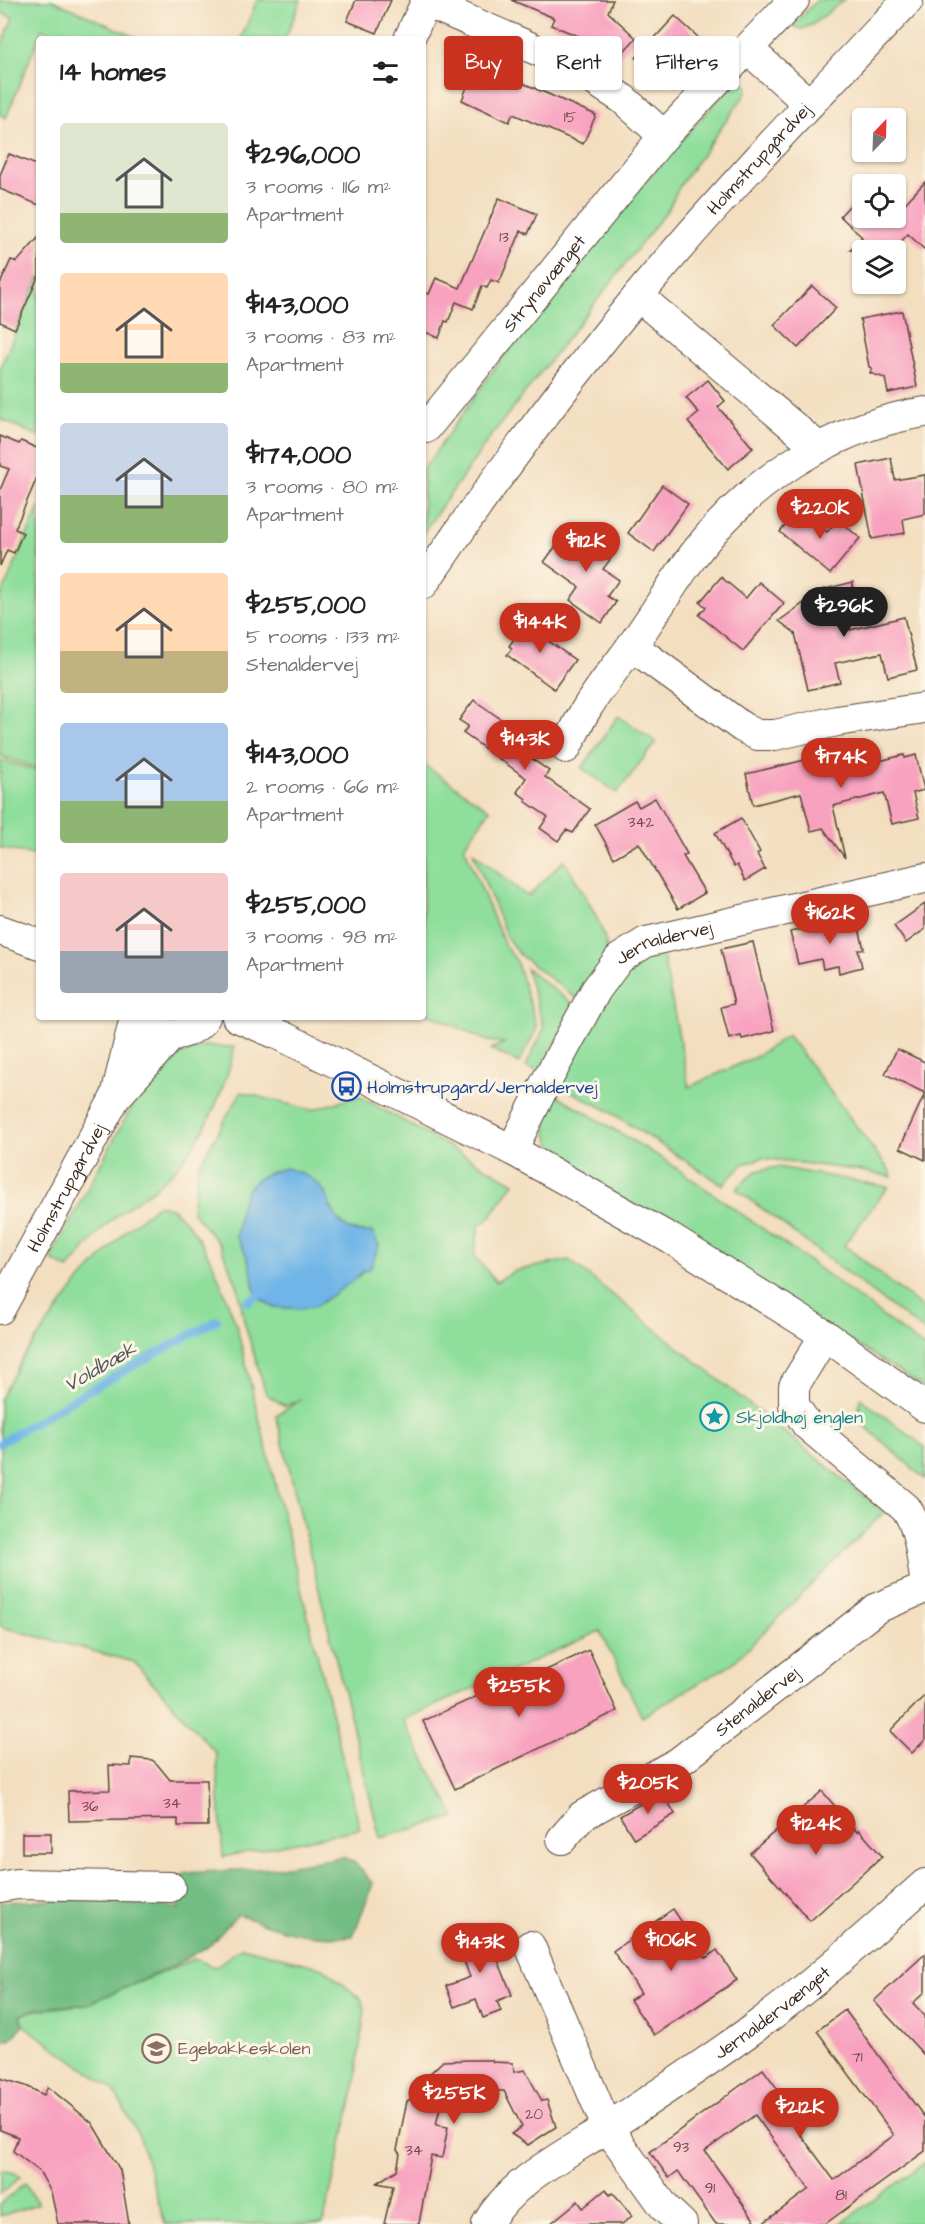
<!DOCTYPE html>
<html lang="en">
<head>
<meta charset="utf-8">
<style>
	body { margin:0; font-family:"Architects Daughter",sans-serif; background:#f2f2f2; color:#222; height:100vh; display:flex; flex-direction:column; font-size:22px; white-space:nowrap }
	* { box-sizing:border-box; margin:0 }
	p { font-size:20px; color:#767676 }
	.icon { flex:none; width:33px; height:33px; fill:none; stroke:currentColor; stroke-width:2; stroke-linecap:round; stroke-linejoin:round }
	.map { position:relative; flex:1; overflow:hidden }
	.details { position:absolute; left:36px; top:36px; width:390px; height:984px; display:flex; flex-direction:column; background:#fff; border-radius:6px; box-shadow:0 2px 4px #0004 }
	.details>* { flex:none }
	.top-card { position:absolute; left:444px; top:36px; width:390px; height:54px; display:flex; gap:12px }
	.needle { width:39px; rotate:23deg }
	.buttons { position:absolute; left:852px; top:108px; display:grid; gap:12px }
	.buttons a { display:grid; place-items:center; width:54px; height:54px; border-radius:6px; background:#fff; box-shadow:0 2px 4px #0004; font-size:30px }
	.price { position:absolute; translate:-50% -51px; padding:0 14px; border-radius:21px; background:#c8321e; color:#fff; font-size:20px; line-height:39px; filter:drop-shadow(0 2px 3px #0008) }
	.price::after { content:''; position:absolute; left:50%; top:36px; width:18px; height:14px; margin-left:-9px; background:inherit; clip-path:polygon(0 0,100% 0,50% 100%) }
	.price.current { background:#222; color:#fff }
	ul { padding:0; list-style:none }
	li { display:flex; align-items:center; gap:18px; height:150px; padding:0 24px }
	li span { display:grid; place-items:center; flex:none; width:168px; height:120px; border-radius:6px; color:#555 }
	li>.icon { margin-inline-start:auto }
	span .icon { width:72px; height:72px; fill:#fffc; stroke-width:1 }
	li b { font-size:26px }
	h2 { display:flex; justify-content:space-between; align-items:center; height:72px; padding:0 24px; font-size:26px }
	.pill { padding:0 21px; border-radius:6px; background:#fff; box-shadow:0 2px 4px #0004; font-size:21px; line-height:54px }
	.pill.current { background:#c8321e; color:#fff }
	.map>svg:first-child { display:block }
	.green { fill:#8fde9c; stroke:#65845d; stroke-width:1.5 }
	.forest { fill:#73bd84; stroke:#577451; stroke-width:1.5 }
	.water { fill:#70b5e7; stroke:#567082; stroke-width:1.5 }
	.lines { fill:none; stroke-linecap:round; stroke-linejoin:round }
	.stream { stroke:#70b5e7; stroke-width:8 }
	.building { fill:#f8a2bf }
	.minor-casing { stroke:#574536; stroke-width:32 }
	.minor { stroke:#fff; stroke-width:30 }
	.labels { text-anchor:middle; dominant-baseline:central; stroke-width:6; stroke-linejoin:round; paint-order:stroke }
	.number-label { font-size:15px; fill:#6a4846 }
	.street-label { font-size:18px; fill:#3b2a1e; stroke:#fcf5e5 }
	.transit-label { font-size:18px; fill:#164399; stroke:#fcf5e5; text-anchor:start }
	.culture-label { font-size:18px; fill:#0d838f; stroke:#fcf5e5; text-anchor:start }
	.education-label { font-size:18px; fill:#785e54; stroke:#fcf5e5; text-anchor:start }
	.water-label { font-size:20px; font-style:italic; fill:#4b545a; stroke:#fcf5e5 }
</style>
</head>
<body>
<div class="map">
<svg width="925" height="2224" viewBox="0 0 925 2224">
	<rect width="100%" height="100%" fill="#fcf5e5"/>
	<filter id="ink" filterUnits="userSpaceOnUse"><feTurbulence type="fractalNoise" baseFrequency=".0167" numOctaves="2"/><feDisplacementMap in="SourceGraphic" scale="12" xChannelSelector="R" yChannelSelector="G"/><feConvolveMatrix kernelMatrix="1 2 1 2 8 2 1 2 1" color-interpolation-filters="sRGB"/></filter>
	<filter id="wash" filterUnits="userSpaceOnUse"><feTurbulence type="fractalNoise" baseFrequency=".008" numOctaves="4" result="noise"/><feDisplacementMap in="SourceGraphic" scale="24" xChannelSelector="R" yChannelSelector="G"/><feGaussianBlur stdDeviation="1.35" result="paint"/><feColorMatrix in="noise" values="0 0 0 0 0 0 0 0 0 0 0 0 0 0 0 0 0 1.4 0 .05"/><feComposite in="paint" operator="in"/></filter>
	<g filter="url(#wash)">
		<rect width="100%" height="100%" fill="#f3dec0"/>
		<!-- green -->
		<g class="green">
			<polygon points="0,0 52,0 140,39 67,39 42,29 6,118 0,115 0,49 13,18 0,12"/>
			<polygon points="257,0 301,0 285,39 241,39"/>
			<polygon points="817,0 844,0 813,24 803,29 792,26"/>
			<polygon points="737,79 744,82 747,86 746,93 679,187 669,208 491,436 423,533 423,470 497,365 608,222"/>
			<polygon points="39,276 39,436 0,419 0,369"/>
			<polygon points="39,507 39,769 0,756 0,599"/>
			<polygon points="618,716 656,742 617,793 582,768"/>
			<polygon points="0,760 39,771 39,856 0,848"/>
			<polygon points="423,764 490,810 464,846 505,946 516,960 537,1028 519,1063 491,1049 504,1043 487,1041 423,1011"/>
			<path d="M473,852L524,894L529,896L564,860C575,880 613,936 606,957C603,969 585,988 577,999L520,955L507,938Z"/>
			<polygon points="662,951 689,1087 755,1057 788,1035 889,1170 892,1177 856,1170 762,1158 743,1164 723,1185 609,1111 558,1085 625,970"/>
			<polygon points="526,968 575,1006 540,1072 526,1066 544,1029"/>
			<path d="M202,1046L235,1047C222,1098 202,1146 162,1182C147,1195 129,1205 114,1218C97,1232 83,1252 68,1269L50,1259L141,1089L173,1057Z"/>
			<polygon points="241,1092 311,1110 359,1096 514,1183 488,1220 479,1226 474,1255 496,1282 514,1271 569,1260 884,1512 733,1663 642,1717 600,1631 403,1720 455,1817 380,1838 276,1415 302,1399 285,1406 266,1394 244,1321 238,1287 220,1245 192,1211 198,1167"/>
			<path d="M555,1094L663,1159L813,1264L925,1348V1388L561,1160C542,1136 542,1121 555,1094Z"/>
			<polygon points="778,1167 888,1187 844,1245 925,1310 925,1332 736,1189 756,1171"/>
			<polygon points="157,1205 172,1208 190,1226 201,1243 214,1266 236,1324 360,1829 223,1857 216,1753 134,1662 2,1627 0,1625 0,1398 24,1356 78,1283 127,1230"/>
			<polygon points="860,1398 925,1447 925,1479 858,1420"/>
			<polygon points="242,1947 323,1968 361,1999 365,2009 353,2096 323,2224 165,2224 140,2138 113,2089 23,2025 20,2016 32,2011 88,2004 194,1959 215,1967"/>
			<polygon points="925,2163 925,2224 840,2224"/>
			<polygon points="0,2170 15,2173 20,2177 0,2194"/>
			<polygon points="25,2183 38,2204 0,2216 0,2205"/>
		</g>
		<!-- forest -->
		<path class="forest" d="M343,1857L355,1863L373,1884L353,1936C311,1940 276,1930 238,1914L210,1945L172,1967L88,2004L34,2009L20,2016L23,2025L11,2040H0V1902L80,1899L179,1908L180,1877L185,1873L274,1868Z"/>
		<!-- water -->
		<path class="water" d="M286,1168C298,1172 311,1176 320,1186C326,1192 327,1200 331,1207C340,1227 351,1234 372,1232L379,1245L370,1269L363,1271L357,1278L316,1306L301,1309L273,1307L262,1300L254,1289L251,1269L244,1250L236,1237C242,1197 241,1178 286,1168Z"/>
		<g class="lines">
			<!-- stream -->
			<g class="stream">
				<polyline points="247,1302 257,1296"/>
				<polyline points="0,1443 77,1397 217,1320"/>
			</g>
		</g>
		<g id="blocks">
			<!-- building -->
			<g class="building">
				<polygon points="356,0 391,0 377,33 347,21"/>
				<polygon points="511,0 613,0 608,12 636,38 614,62 591,41 551,25 554,18"/>
				<polygon points="675,16 700,39 660,80 636,58"/>
				<polygon points="468,52 519,73 516,80 596,115 583,144 513,114 509,122 462,100 467,87 456,82"/>
				<polygon points="9,154 39,166 39,205 0,189 0,175"/>
				<polygon points="925,182 925,250 908,234 893,250 850,250 862,237 840,216 862,192 862,218 896,218 896,213"/>
				<polygon points="499,198 537,214 528,234 521,231 499,283 491,280 487,288 482,286 473,309 456,302 448,322 445,321 439,338 423,331 423,292 429,294 436,278 460,288"/>
				<polygon points="39,237 39,275 15,329 0,322 0,284 11,260 17,262"/>
				<polygon points="812,286 836,308 798,348 774,325"/>
				<polygon points="902,311 917,387 888,393 885,378 870,373 872,368 869,367 860,319"/>
				<polygon points="708,380 725,401 718,407 753,448 728,469 688,422 699,413 686,398"/>
				<polygon points="0,436 19,444 21,441 39,449 39,473 15,529 23,533 14,553 7,550 0,566 0,490 9,469 0,466"/>
				<polygon points="891,458 895,480 925,475 925,514 903,519 905,533 872,539 858,465"/>
				<polygon points="662,485 688,504 654,552 628,533"/>
				<polygon points="799,509 827,532 838,520 860,538 830,574 780,532"/>
				<polygon points="584,531 615,553 603,569 619,580 607,596 616,602 602,623 570,600 579,587 544,562 561,539 572,547"/>
				<polygon points="721,577 746,598 759,582 784,603 743,651 699,615 706,607 700,602"/>
				<polygon points="853,582 850,630 904,617 917,670 888,677 882,653 835,663 840,682 808,690 795,633 779,621 815,595 822,593 821,590"/>
				<polygon points="530,616 549,629 543,637 575,660 554,689 507,655 512,648 509,646"/>
				<polygon points="474,700 526,737 518,749 549,771 545,777 590,809 573,833 566,830 558,841 540,828 548,817 525,801 526,799 517,792 526,778 463,733 468,726 459,720"/>
				<polygon points="904,755 905,758 916,755 924,790 913,793 919,818 892,824 884,793 833,806 845,858 823,828 811,831 801,793 753,805 746,774 822,756 826,774"/>
				<polygon points="655,798 687,854 683,856 705,893 678,909 639,843 614,858 595,824 635,801 639,807"/>
				<polygon points="741,818 760,852 757,854 765,869 745,881 737,865 734,867 715,833"/>
				<polygon points="925,904 925,929 906,943 894,926"/>
				<polygon points="856,916 864,949 858,950 862,967 839,973 838,966 823,969 821,959 798,964 790,932"/>
				<polygon points="753,942 774,1031 742,1039 741,1036 729,1039 721,1007 734,1004 721,949"/>
				<polygon points="897,1049 925,1062 925,1093 885,1074"/>
				<polygon points="925,1093 925,1160 900,1148"/>
				<polygon points="589,1650 617,1711 455,1789 423,1721 523,1675 525,1680"/>
				<polygon points="925,1695 925,1740 912,1753 890,1731"/>
				<polygon points="131,1758 152,1760 157,1764 170,1780 207,1780 208,1826 178,1826 178,1819 69,1821 68,1791 110,1790 109,1765 131,1766"/>
				<polygon points="662,1791 675,1814 634,1839 620,1816"/>
				<polygon points="822,1791 857,1832 859,1830 882,1856 810,1921 750,1853"/>
				<rect x="22" y="1833" width="29" height="20"/>
				<polygon points="673,1909 706,1958 717,1950 737,1980 654,2035 630,2000 641,1993 613,1951"/>
				<polygon points="484,1925 512,1995 497,2001 501,2011 483,2018 476,1999 454,2007 446,1986 470,1977 455,1937"/>
				<polygon points="925,1954 925,1992 913,2003 925,2016 925,2056 874,2001"/>
				<polygon points="845,2010 925,2118 925,2151 825,2224 762,2224 809,2189 755,2115 705,2151 757,2224 716,2224 678,2171 669,2178 650,2152 763,2069 782,2095 775,2100 834,2180 894,2135 817,2031"/>
				<polygon points="469,2060 492,2060 493,2062 513,2063 514,2072 525,2070 542,2101 547,2100 556,2127 528,2145 511,2134 522,2127 504,2091 454,2090 442,2099 436,2125 448,2127 442,2158 431,2156 419,2224 384,2224 393,2186 377,2183 397,2170 400,2154 397,2150 407,2101 414,2097 417,2081 422,2081 443,2061"/>
				<polygon points="0,2078 26,2086 44,2095 48,2087 92,2123 120,2170 129,2224 58,2224 51,2192 39,2171 13,2151 18,2137 0,2130"/>
				<polygon points="606,2189 610,2195 612,2193 616,2196 632,2216 622,2224 550,2224 578,2201 583,2208"/>
			</g>
		</g>
	</g>
	<g filter="url(#ink)">
		<use href="#blocks" fill-opacity="0" stroke="#574536" stroke-width="1.5"/>
		<g class="lines">
			<defs>
				<g id="minor">
					<polyline points="409,39 426,2 569,64 623,99 664,136"/>
					<polyline points="748,49 809,104"/>
					<polyline points="638,296 819,448"/>
					<path id="s1" d="M423,427L426,428L664,136L794,0"/>
					<path id="s2" d="M423,584C490,485 562,388 638,296C723,193 816,97 908,0"/>
					<polyline points="632,646 742,727 757,735 775,735 837,721 925,708"/>
					<path d="M566,748C573,735 579,720 587,708C603,682 623,659 640,634C665,598 687,559 717,527C771,468 845,424 925,412"/>
					<polyline points="0,930 39,944"/>
					<polyline points="237,1017 284,1037 512,1150 671,1239 825,1335 925,1407"/>
					<path d="M152,1031C172,1038 192,1035 205,1017"/>
					<polyline points="116,1096 135,1017"/>
					<path id="s3" d="M512,1150L546,1082L596,990L619,959L646,942L925,878"/>
					<path id="s4" d="M0,1309L115,1098L172,1035"/>
					<path d="M825,1335L794,1386V1405L807,1425L906,1508C920,1529 921,1554 925,1578"/>
					<path id="s5" d="M562,1839L582,1816L679,1762L877,1608L925,1588"/>
					<polyline points="0,1887 17,1884 170,1887"/>
					<polyline points="530,1946 607,2127 665,2208 682,2224"/>
					<path id="s6" d="M487,2224C512,2180 565,2155 607,2128C656,2096 706,2063 754,2028C814,1984 869,1934 925,1884"/>
				</g>
			</defs>
			<!-- minor casing -->
			<use href="#minor" class="minor-casing"/>
			<!-- minor -->
			<use href="#minor" class="minor"/>
		</g>
	</g>
	<!-- icons -->
	<defs>
		<symbol id="bus-ring" viewBox="-11 -11 22 22"><circle r="9.5" fill="#fcf5e5" stroke="#1a4fb4" stroke-width="1.5"/><path d="M-5-6H5V4H4V6H2V4H-2V6H-4V4H-5ZM-3.5-4V0h7V-4ZM-3.5 1.2v1.5H-2V1.2ZM2 1.2v1.5H3.5V1.2Z" fill="#1a4fb4"/></symbol>
		<symbol id="sight-ring" viewBox="-11 -11 22 22"><circle r="9.5" fill="#fcf5e5" stroke="#0f9aa8" stroke-width="1.5"/><path d="M0-6L1.8-2.2L6-1.7L2.9 1.2L3.7 5.4L0 3.3L-3.7 5.4L-2.9 1.2L-6-1.7L-1.8-2.2Z" fill="#0f9aa8"/></symbol>
		<symbol id="school-ring" viewBox="-11 -11 22 22"><circle r="9.5" fill="#fcf5e5" stroke="#8d6e63" stroke-width="1.5"/><path d="M0-5L7-2L0 1L-7-2ZM-4 1L0 2.5L4 1V4Q0 6-4 4Z" fill="#8d6e63"/></symbol>
	</defs>
	<g fill-rule="evenodd">
		<use href="#bus-ring" x="330" y="1070" width="33" height="33"/>
		<use href="#sight-ring" x="698" y="1400" width="33" height="33"/>
		<use href="#school-ring" x="140" y="2032" width="33" height="33"/>
	</g>
	<g class="labels">
		<!-- number labels -->
		<g class="number-label">
			<text x="570" y="117">15</text>
			<text x="504" y="237">13</text>
			<text x="641" y="822">342</text>
			<text x="172" y="1803">34</text>
			<text x="90" y="1806">36</text>
			<text x="857" y="2057">71</text>
			<text x="534" y="2114">20</text>
			<text x="681" y="2147">93</text>
			<text x="414" y="2150">34</text>
			<text x="710" y="2188">91</text>
			<text x="841" y="2195">81</text>
		</g>
		<!-- street labels -->
		<g class="street-label">
			<text stroke="none"><textPath href="#s2" startOffset="542">Holmstrupgårdvej</textPath></text>
			<text stroke="none"><textPath href="#s1" startOffset="190">Strynøvænget</textPath></text>
			<text stroke="none"><textPath href="#s3" startOffset="268">Jernaldervej</textPath></text>
			<text stroke="none"><textPath href="#s4" startOffset="138">Holmstrupgårdvej</textPath></text>
			<text stroke="none"><textPath href="#s5" startOffset="240">Stenaldervej</textPath></text>
			<text stroke="none"><textPath href="#s6" startOffset="357">Jernaldervænget</textPath></text>
		</g>
		<!-- transit labels -->
		<g class="transit-label">
			<text x="367" y="1087">Holmstrupgård/Jernaldervej</text>
		</g>
		<!-- culture labels -->
		<g class="culture-label">
			<text x="736" y="1417">Skjoldhøj englen</text>
		</g>
		<!-- education labels -->
		<g class="education-label">
			<text x="178" y="2048">Egebakkeskolen</text>
		</g>
		<!-- water labels -->
		<g class="water-label">
			<text transform="translate(100 1367) rotate(-30)">Voldbæk</text>
		</g>
	</g>
</svg>
<div class="buttons">
<a><svg class="needle" viewBox="-14 -14 28 28"><path d="M0-13l5 13h-10z" fill="#e53935"/><path d="M0 13l5-13h-10z" fill="#767676"/></svg></a>
<a><svg class="icon" aria-label="locate" viewBox="0 0 24 24"><circle cx="12" cy="12" r="6"/><path d="M12 2v4M12 18v4M2 12h4M18 12h4"/></svg></a>
<a><svg class="icon" aria-label="layers" viewBox="0 0 24 24"><path d="M12 4l9 5-9 5-9-5zM3 14l9 5 9-5"/></svg></a>
</div>
<b class="price" style="left:820px;top:540px">$220K</b>
<b class="price" style="left:586px;top:573px">$112K</b>
<b class="price current" style="left:844px;top:638px">$296K</b>
<b class="price" style="left:540px;top:654px">$144K</b>
<b class="price" style="left:525px;top:771px">$143K</b>
<b class="price" style="left:841px;top:789px">$174K</b>
<b class="price" style="left:830px;top:945px">$162K</b>
<b class="price" style="left:519px;top:1718px">$255K</b>
<b class="price" style="left:648px;top:1815px">$205K</b>
<b class="price" style="left:816px;top:1856px">$124K</b>
<b class="price" style="left:671px;top:1972px">$106K</b>
<b class="price" style="left:480px;top:1974px">$143K</b>
<b class="price" style="left:454px;top:2125px">$255K</b>
<b class="price" style="left:800px;top:2139px">$212K</b>
<div class="top-card">
<a class="pill current">Buy</a>
<a class="pill">Rent</a>
<a class="pill">Filters</a>
</div>
<section class="details">
<h2>14 homes<svg class="icon" aria-label="filters" viewBox="0 0 24 24"><path d="M4 7h16M4 17h16"/><circle cx="9" cy="7" r="2"/><circle cx="15" cy="17" r="2"/></svg></h2>
<ul>
<li><span style="background:linear-gradient(#dfe7d0 75%,#8fb573 0)"><svg class="icon" aria-label="home" viewBox="0 0 24 24"><path d="M3 11l9-7 9 7M6 9v11h12V9"/></svg></span><div><b>$296,000</b><p>3 rooms · 116 m²</p><p>Apartment</p></div></li>
<li><span style="background:linear-gradient(#ffd9b3 75%,#8fb573 0)"><svg class="icon" aria-label="home" viewBox="0 0 24 24"><path d="M3 11l9-7 9 7M6 9v11h12V9"/></svg></span><div><b>$143,000</b><p>3 rooms · 83 m²</p><p>Apartment</p></div></li>
<li><span style="background:linear-gradient(#c9d6e8 60%,#8fb573 0)"><svg class="icon" aria-label="home" viewBox="0 0 24 24"><path d="M3 11l9-7 9 7M6 9v11h12V9"/></svg></span><div><b>$174,000</b><p>3 rooms · 80 m²</p><p>Apartment</p></div></li>
<li><span style="background:linear-gradient(#ffd9b3 65%,#c2b280 0)"><svg class="icon" aria-label="home" viewBox="0 0 24 24"><path d="M3 11l9-7 9 7M6 9v11h12V9"/></svg></span><div><b>$255,000</b><p>5 rooms · 133 m²</p><p>Stenaldervej</p></div></li>
<li><span style="background:linear-gradient(#a9c7e8 65%,#8fb573 0)"><svg class="icon" aria-label="home" viewBox="0 0 24 24"><path d="M3 11l9-7 9 7M6 9v11h12V9"/></svg></span><div><b>$143,000</b><p>2 rooms · 66 m²</p><p>Apartment</p></div></li>
<li><span style="background:linear-gradient(#f6c9c9 65%,#9aa5b1 0)"><svg class="icon" aria-label="home" viewBox="0 0 24 24"><path d="M3 11l9-7 9 7M6 9v11h12V9"/></svg></span><div><b>$255,000</b><p>3 rooms · 98 m²</p><p>Apartment</p></div></li>
</ul>
</section>
</div>
</body>
</html>
